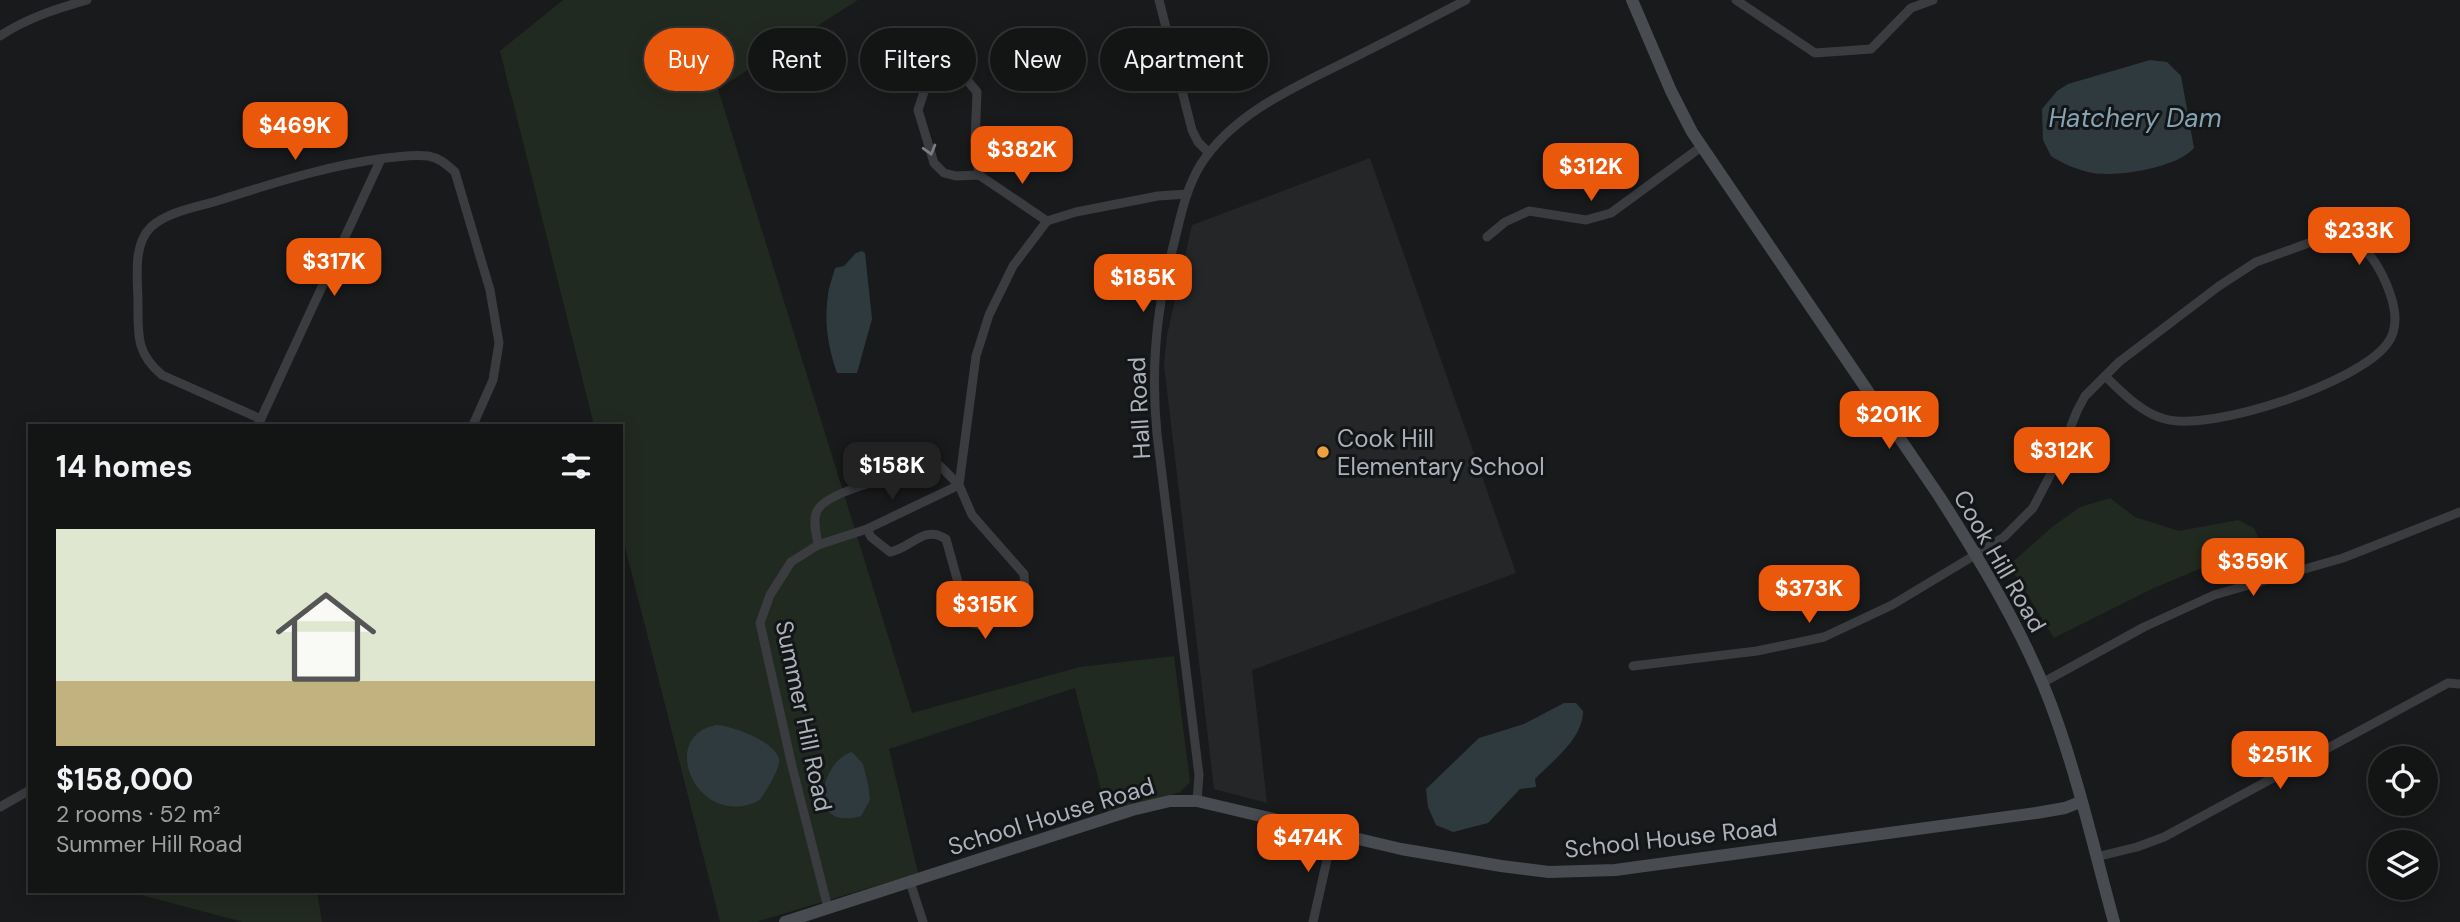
<!DOCTYPE html>
<html lang="en">
<head>
<meta charset="utf-8">
<style>
	body { margin:0; font-family:"DM Sans",sans-serif; background:#202122; color:#f1f3f6; height:100vh; display:flex; flex-direction:column; font-size:26px; white-space:nowrap }
	* { box-sizing:border-box; margin:0 }
	p { font-size:23px; color:#9d9ea0 }
	.icon { flex:none; width:38px; height:38px; fill:none; stroke:currentColor; stroke-width:2; stroke-linecap:round; stroke-linejoin:round }
	.map { position:relative; flex:1; overflow:hidden }
	.sheet { position:absolute; left:28px; top:424px; width:595px; height:469px; display:flex; flex-direction:column; background:#131414; border-radius:0px; box-shadow:0 4px 18px #0003,0 0 0 2px #323334 }
	.sheet>* { flex:none }
	.hud { position:absolute; left:644px; top:28px; width:665px; height:63px; display:flex; gap:14px }
	.fabs { position:absolute; left:2368px; top:746px; display:grid; gap:14px }
	.fabs a { display:grid; place-items:center; width:70px; height:70px; border-radius:50%; background:#131414; box-shadow:0 4px 18px #0003,0 0 0 2px #323334; font-size:35px }
	.price { position:absolute; translate:-50% -60px; padding:0 16px; border-radius:14px; background:#ea580c; color:#fff; font-size:23px; line-height:46px; filter:drop-shadow(0 2px 4px #0008) }
	.price::after { content:''; position:absolute; left:50%; top:42px; width:21px; height:16px; margin-left:-10px; background:inherit; clip-path:polygon(0 0,100% 0,50% 100%) }
	.price.current { background:#222; color:#fff }
	ul { padding:0; list-style:none }
	li { display:grid; align-content:center; gap:14px; height:371px; padding:0 28px }
	li+li { border-top:2px solid #323334 }
	li span { display:grid; place-items:center; height:217px; border-radius:0px; color:#555 }
	li>.icon { margin-inline-start:auto }
	span .icon { width:126px; height:126px; fill:#fffc; stroke-width:1 }
	li b { font-size:30px }
	h2 { display:flex; justify-content:space-between; align-items:center; height:84px; padding:0 28px; font-size:30px }
	.pill { padding:0 24px; border-radius:32px; background:#131414; box-shadow:0 4px 18px #0003,0 0 0 2px #323334; font-size:24px; line-height:63px }
	.pill.current { background:#ea580c; color:#fff }
	.map>svg:first-child { display:block }
	.built { fill:#252628 }
	.green { fill:#212a21 }
	.water { fill:#2f3a3f }
	.lines { fill:none; stroke-linecap:round; stroke-linejoin:round }
	.street { stroke:#3a3c40; stroke-width:9 }
	.secondary { stroke:#484b50; stroke-width:12 }
	.oneway { stroke:#797d84 }
	.poi-dot { fill:#ee9f3f; stroke:#141517; stroke-width:2.5 }
	.labels { text-anchor:middle; dominant-baseline:central; stroke-width:6; stroke-linejoin:round; paint-order:stroke }
	.street-label { font-size:24px; fill:#acb2bb; stroke:#141517 }
	.poi-label { font-size:24px; fill:#acb2bb; stroke:#141517; text-anchor:start }
	.water-label { font-size:26px; font-style:italic; fill:#85a3b4; stroke:#141517 }
</style>
</head>
<body>
<div class="map">
<svg width="2460" height="922" viewBox="0 0 2460 922">
	<rect width="100%" height="100%" fill="#191a1b"/>
	<!-- built -->
	<polygon class="built" points="1370,158 1516,573 1252,670 1267,803 1214,789 1164,365 1167,335 1192,225"/>
	<!-- green -->
	<g class="green">
		<polygon points="563,0 858,0 718,89 912,713 1080,667 1174,656 1190,782 1180,792 1107,814 1075,688 889,749 918,873 756,922 720,922 621,531 621,425 594,425 500,51"/>
		<polygon points="2110,498 2135,517 2179,531 2238,520 2254,528 2261,543 2154,588 2054,638 2009,565 2052,527 2080,507"/>
		<polygon points="126,891 317,891 322,922 243,922"/>
	</g>
	<!-- water -->
	<g class="water">
		<path d="M2150,60L2167,62L2181,76L2194,148C2176,168 2119,177 2093,173C2080,171 2061,163 2051,156L2043,140L2042,109L2057,91L2068,84Z"/>
		<path d="M862,251L865,253L872,319L857,373H837C828,347 824,323 828,295C829,285 833,277 835,268L844,266L856,253Z"/>
		<path d="M1564,703H1576L1583,711C1583,739 1553,760 1535,779L1536,787L1520,789L1488,823L1453,832L1436,825L1428,807L1426,789L1479,738L1524,724Z"/>
		<path d="M716,725C733,726 774,741 779,759C781,768 765,792 760,800C700,832 655,738 716,725Z"/>
		<path d="M852,752L863,764L868,784L870,800L861,816C805,832 820,761 852,752Z"/>
	</g>
	<g class="lines">
		<!-- street -->
		<g class="street">
			<polyline points="1159,0 1192,130 1198,142 1209,153"/>
			<polyline points="1736,0 1815,53 1871,49 1911,8 1933,0"/>
			<path d="M0,36C27,18 56,9 87,0"/>
			<polyline points="979,175 975,142 977,92 967,80 951,79 925,89 918,110 934,163 944,173 956,176 979,175 1047,221"/>
			<polyline points="1487,237 1505,222 1529,211 1586,220 1611,213 1701,147"/>
			<path d="M2338,237C2366,247 2374,256 2386,283C2394,302 2401,326 2387,344C2358,383 2212,432 2165,419C2141,413 2122,392 2105,376L2119,362L2219,286L2256,262L2317,240Z"/>
			<path d="M261,419L162,375C136,353 138,335 138,304C138,280 132,245 151,227C168,211 199,207 220,200C274,183 329,165 386,158C400,157 414,154 428,156C440,158 447,165 455,172L490,290L499,343L493,380L473,425"/>
			<polyline points="258,425 381,159"/>
			<path d="M818,545C817,535 812,521 817,511C827,489 916,471 940,466L959,485L972,515L1024,574L1025,592L1012,608L985,627L972,623L966,611L946,539C924,524 912,548 890,552L871,537L867,529"/>
			<polyline points="1633,666 1757,651 1824,637 1892,605 1975,555 2004,537 2033,508 2056,464 2077,411 2085,396 2105,376"/>
			<polyline points="2042,683 2144,627 2214,595 2343,558 2460,512"/>
			<path d="M1197,801L1199,775L1157,434C1151,373 1155,315 1171,255C1179,225 1184,191 1201,164C1236,110 1302,84 1357,56C1393,38 1430,19 1466,0"/>
			<polyline points="0,807 30,790"/>
			<polyline points="2096,857 2137,847 2164,837 2448,683 2460,684"/>
			<polyline points="910,882 923,922"/>
			<polyline points="828,908 792,766 760,623 770,595 791,562 818,545 867,529 959,485 976,356 989,315 1013,266 1047,221 1076,212 1158,196 1187,194"/>
			<polyline points="1313,922 1333,833"/>
		</g>
		<!-- secondary -->
		<g class="secondary">
			<path d="M1632,0L1671,91L1692,132L1939,496C1980,560 2023,631 2050,702C2077,773 2094,849 2114,922"/>
			<polyline points="785,922 1132,810 1170,801 1197,801 1401,849 1501,866 1549,872 1615,870 2036,813 2065,808 2080,802"/>
		</g>
	</g>
	<!-- one-way arrows -->
	<defs><path id="oneway-chevron" d="M-2-3.5L2.5 0L-2 3.5" fill="none" stroke-width="1.6" stroke-linecap="round" stroke-linejoin="round" transform="scale(1.75)"/></defs>
	<use class="oneway" href="#oneway-chevron" transform="translate(930 150) rotate(74)"/>
	<!-- markers -->
	<circle class="poi-dot" cx="1323" cy="452" r="7"/>
	<g class="labels">
		<!-- street labels -->
		<g class="street-label">
			<text transform="translate(1139 408) rotate(-93)">Hall Road</text>
			<text transform="translate(2000 561) rotate(60)">Cook Hill Road</text>
			<text transform="translate(804 716) rotate(78)">Summer Hill Road</text>
			<text transform="translate(1051 816) rotate(-17)">School House Road</text>
			<text transform="translate(1671 838) rotate(-6)">School House Road</text>
		</g>
		<!-- poi labels -->
		<g class="poi-label">
			<text x="1337" y="438">Cook Hill<tspan x="1337" dy="28">Elementary School</tspan></text>
		</g>
		<!-- water labels -->
		<g class="water-label">
			<text x="2135" y="118">Hatchery Dam</text>
		</g>
	</g>
</svg>
<div class="fabs">
<a><svg class="icon" aria-label="locate" viewBox="0 0 24 24"><circle cx="12" cy="12" r="6"/><path d="M12 2v4M12 18v4M2 12h4M18 12h4"/></svg></a>
<a><svg class="icon" aria-label="layers" viewBox="0 0 24 24"><path d="M12 4l9 5-9 5-9-5zM3 14l9 5 9-5"/></svg></a>
</div>
<b class="price" style="left:295px;top:162px">$469K</b>
<b class="price" style="left:1022px;top:186px">$382K</b>
<b class="price" style="left:1591px;top:203px">$312K</b>
<b class="price" style="left:2359px;top:267px">$233K</b>
<b class="price" style="left:334px;top:298px">$317K</b>
<b class="price" style="left:1143px;top:314px">$185K</b>
<b class="price" style="left:1889px;top:451px">$201K</b>
<b class="price" style="left:2062px;top:487px">$312K</b>
<b class="price current" style="left:892px;top:502px">$158K</b>
<b class="price" style="left:2253px;top:598px">$359K</b>
<b class="price" style="left:1809px;top:625px">$373K</b>
<b class="price" style="left:985px;top:641px">$315K</b>
<b class="price" style="left:2280px;top:791px">$251K</b>
<b class="price" style="left:1308px;top:874px">$474K</b>
<div class="hud">
<a class="pill current">Buy</a>
<a class="pill">Rent</a>
<a class="pill">Filters</a>
<a class="pill">New</a>
<a class="pill">Apartment</a>
</div>
<section class="sheet">
<h2>14 homes<svg class="icon" aria-label="filters" viewBox="0 0 24 24"><path d="M4 7h16M4 17h16"/><circle cx="9" cy="7" r="2"/><circle cx="15" cy="17" r="2"/></svg></h2>
<ul>
<li><span style="background:linear-gradient(#dfe7d0 70%,#c2b280 0)"><svg class="icon" aria-label="home" viewBox="0 0 24 24"><path d="M3 11l9-7 9 7M6 9v11h12V9"/></svg></span><div><b>$158,000</b><p>2 rooms · 52 m²</p><p>Summer Hill Road</p></div></li>
</ul>
</section>
</div>
</body>
</html>
